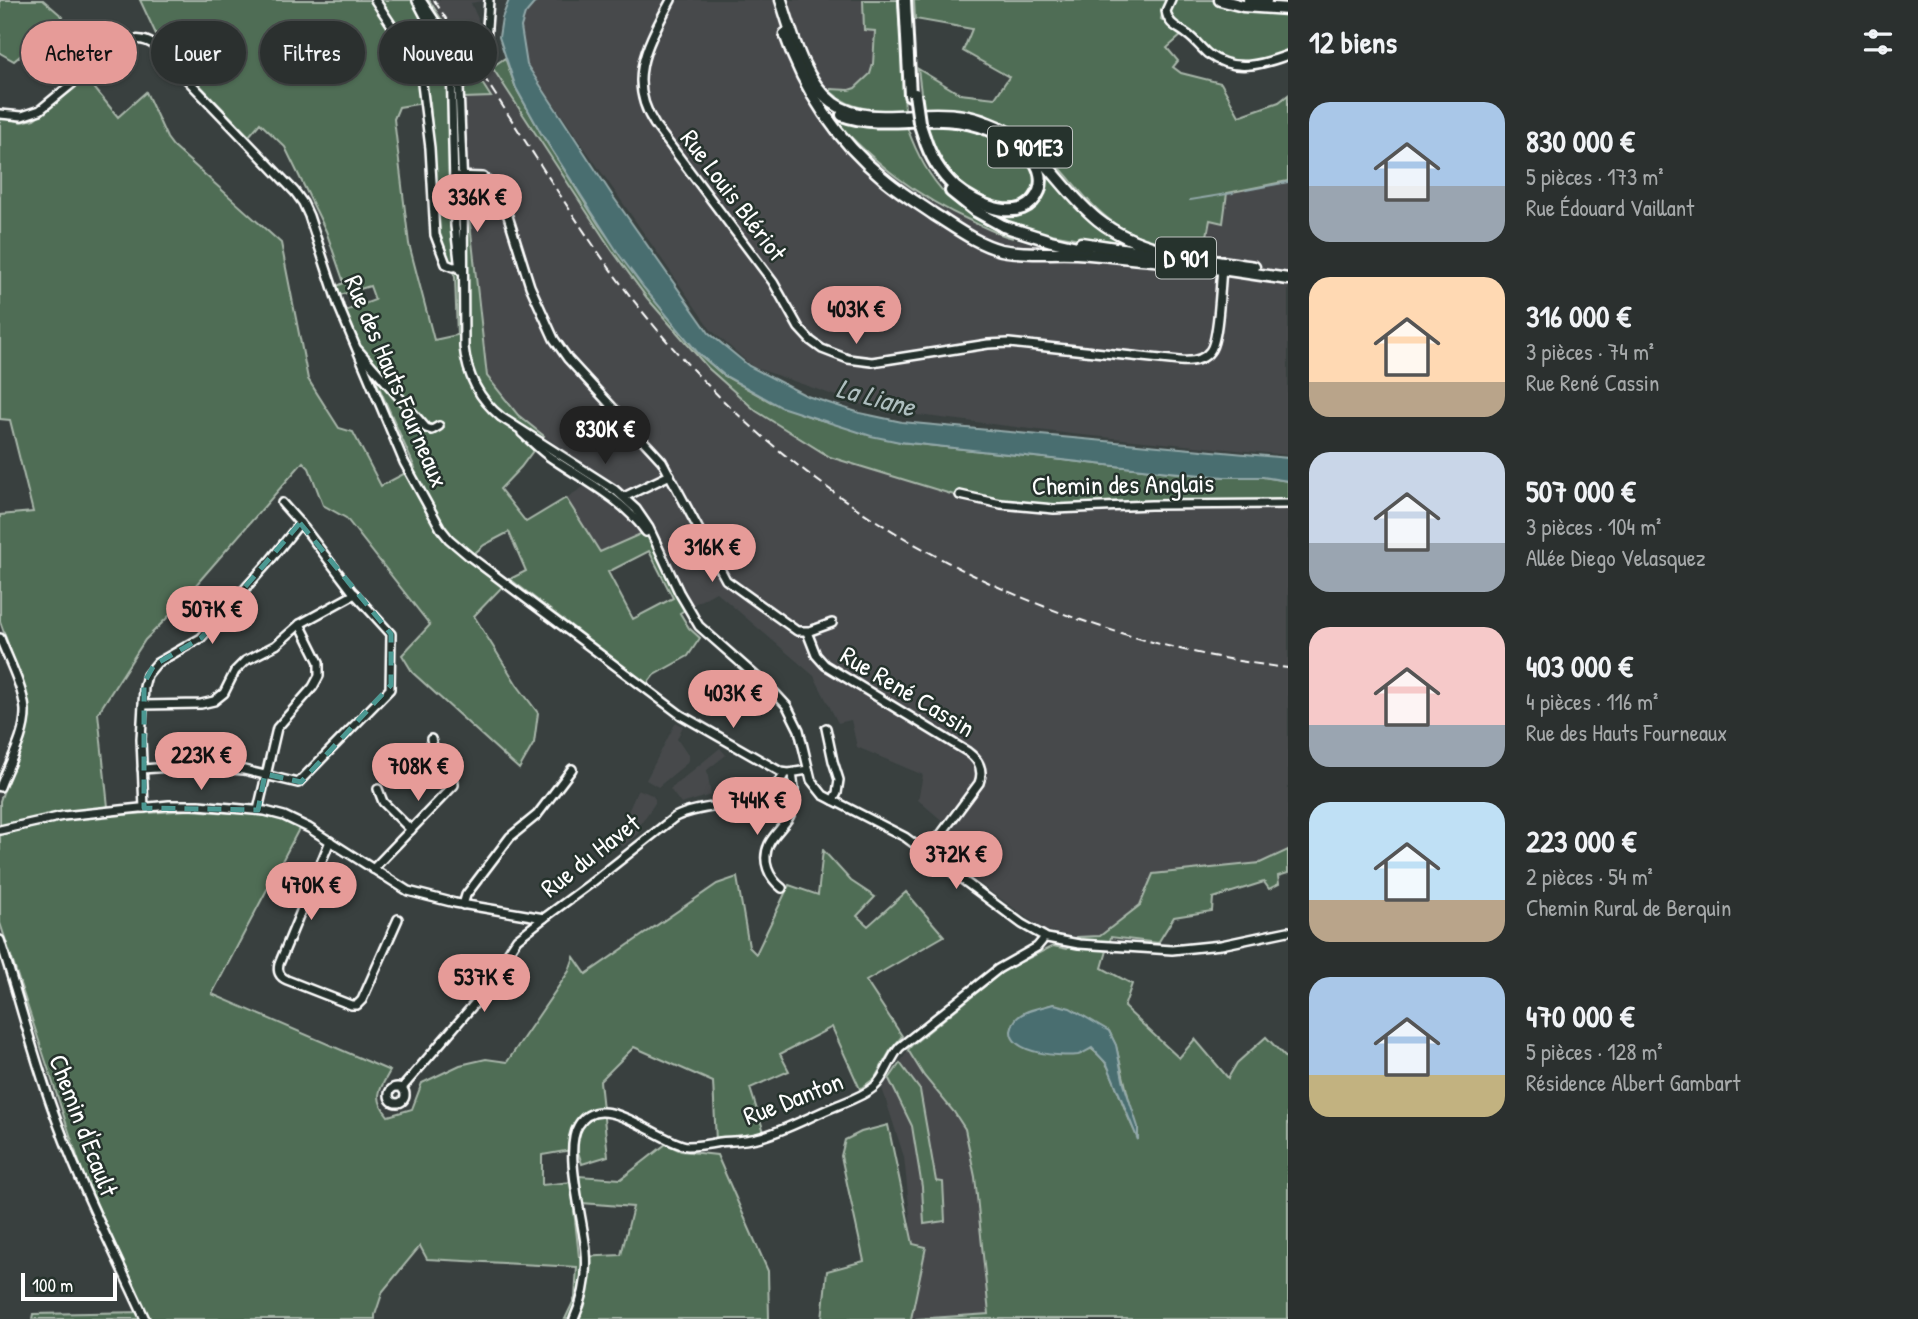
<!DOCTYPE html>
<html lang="fr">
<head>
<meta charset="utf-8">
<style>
	body { margin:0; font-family:"Patrick Hand",sans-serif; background:#333837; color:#f1f3f6; height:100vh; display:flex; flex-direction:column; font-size:26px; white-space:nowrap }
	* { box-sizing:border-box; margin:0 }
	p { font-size:23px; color:#a6a9aa }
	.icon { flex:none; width:38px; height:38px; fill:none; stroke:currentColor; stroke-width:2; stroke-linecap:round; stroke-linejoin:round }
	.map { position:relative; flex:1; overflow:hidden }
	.details { display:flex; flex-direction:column; background:#2b302f; width:630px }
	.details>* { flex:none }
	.banner { position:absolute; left:21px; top:21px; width:665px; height:63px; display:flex; gap:14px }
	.scale { position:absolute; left:21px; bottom:18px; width:96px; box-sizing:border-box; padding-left:7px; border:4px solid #fff; border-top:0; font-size:19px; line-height:24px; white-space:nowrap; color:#fff; -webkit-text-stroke:5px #26332d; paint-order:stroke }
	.price { position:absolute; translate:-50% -60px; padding:0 16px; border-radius:24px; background:#e69b98; color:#111; font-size:23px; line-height:46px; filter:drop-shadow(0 2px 4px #0008) }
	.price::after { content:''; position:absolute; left:50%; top:42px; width:21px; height:16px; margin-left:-10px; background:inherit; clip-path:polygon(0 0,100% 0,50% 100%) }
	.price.on { background:#222; color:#fff }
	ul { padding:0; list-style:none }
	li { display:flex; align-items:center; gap:21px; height:175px; padding:0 21px }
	li span { display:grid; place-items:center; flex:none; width:196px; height:140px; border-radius:21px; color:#555 }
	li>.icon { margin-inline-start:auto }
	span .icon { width:84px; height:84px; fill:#fffc; stroke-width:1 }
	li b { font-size:30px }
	h2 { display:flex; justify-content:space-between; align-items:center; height:84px; padding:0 21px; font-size:30px }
	.tag { padding:0 24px; border-radius:32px; background:#2b302f; box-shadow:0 2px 5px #0004,0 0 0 2px #474b4b; font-size:24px; line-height:63px }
	.tag.on { background:#e69b98; color:#111 }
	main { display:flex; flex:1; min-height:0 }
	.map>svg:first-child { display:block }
	.built { fill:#46494b }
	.green { fill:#506d55; stroke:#a8b6aa; stroke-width:2; fill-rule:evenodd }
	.water { fill:#4a6e70; stroke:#92a8a9; stroke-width:2 }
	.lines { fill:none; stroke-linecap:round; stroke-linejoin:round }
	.stream { stroke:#92a8a9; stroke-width:2 }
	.minor-casing { stroke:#fff; stroke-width:12 }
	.major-casing { stroke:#fff; stroke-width:15 }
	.highway-casing { stroke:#fff; stroke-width:16 }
	.minor { stroke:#26332d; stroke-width:7 }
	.major { stroke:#26332d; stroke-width:10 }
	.highway { stroke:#26332d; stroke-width:10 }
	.rail { stroke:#fff; stroke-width:2; stroke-dasharray:10 5; stroke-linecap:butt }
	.highway-bridge-casing { stroke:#fff; stroke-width:16; stroke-linecap:butt }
	.highway-bridge { stroke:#26332d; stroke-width:10 }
	.marked { fill:none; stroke:#4b9892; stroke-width:5; stroke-dasharray:14 9; stroke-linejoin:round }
	.labels { text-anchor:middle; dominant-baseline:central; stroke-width:5; stroke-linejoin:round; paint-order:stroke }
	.shield { fill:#26332d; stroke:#bec2c0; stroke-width:2 }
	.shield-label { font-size:24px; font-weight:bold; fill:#fff }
	.street-label { font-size:26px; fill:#fff; stroke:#26332d }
	.water-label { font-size:28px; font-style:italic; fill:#aebebf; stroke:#26332d }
</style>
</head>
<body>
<main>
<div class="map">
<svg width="1288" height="1319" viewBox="0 0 1288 1319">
	<rect width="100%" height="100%" fill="#39403f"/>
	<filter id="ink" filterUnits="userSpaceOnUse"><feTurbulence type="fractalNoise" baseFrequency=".0143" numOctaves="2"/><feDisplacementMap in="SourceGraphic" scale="14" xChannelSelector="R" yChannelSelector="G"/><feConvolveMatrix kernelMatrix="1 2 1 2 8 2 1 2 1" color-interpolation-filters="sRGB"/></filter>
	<g filter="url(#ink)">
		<!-- built -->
		<g class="built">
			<polygon points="429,0 488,0 471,3 478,19 480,49 468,60"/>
			<polygon points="537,0 863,0 864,30 875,30 873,64 870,74 855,88 849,90 831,89 831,117 856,143 889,172 921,196 958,216 1003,236 1034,244 1201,271 1210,219 1223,223 1227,193 1288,181 1288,455 1072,434 876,410 753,367 711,330 527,65 521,27 525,14"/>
			<polygon points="488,61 611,249 708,368 830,457 977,502 1135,507 1288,509 1288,850 1260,863 1153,874 1140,905 1099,936 1077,937 1044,930 935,852 952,829 918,800 923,775 857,747 851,720 838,723 814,676 716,592 691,606 654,528 600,552 566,498 601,476 544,436 518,415 487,376 467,196 464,98 490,97 475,73"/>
			<polygon points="676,722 683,726 677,739 688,755 688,760 686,764 658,787 646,780"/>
			<polygon points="720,748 726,755 707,770 711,795 681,804 670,789"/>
			<polygon points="638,789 652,795 655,799 655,803 640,825 638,835 623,847 615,842"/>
			<polygon points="908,1050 924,1076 954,1113 965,1129 975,1177 989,1315 911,1319 926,1248 913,1245 904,1157 882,1088 889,1079 912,1126 922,1187 925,1224 945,1221 943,1182 936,1181 920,1090 900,1063"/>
		</g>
		<!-- green -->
		<g class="green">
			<polygon points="0,0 43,0 63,17 52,29 14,61 0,53"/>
			<path d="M140,0H429L491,97L464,98L467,196L487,376L518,415L544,436L521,467L500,489L526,522L566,498L600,552L654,528L691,606L680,613L689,628L700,638L688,656L654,675L647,684L510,579L526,571L509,532L484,545L467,560L503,586L474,616L517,685L538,713L534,743L519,769L413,673L402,655L430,625L346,518L323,505L309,468L303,462L168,617L145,640L98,713L109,816L188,810L273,816L300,827L212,994L390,1071C379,1090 373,1097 388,1116L412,1109L422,1083L460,1065L486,1059L507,1062L569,971L574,957L586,974L717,884L737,877L749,947L756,954L789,885L818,895L823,850L851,881L875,897L857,916L868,926L906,892L944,936L866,981L902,1036L890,1051L875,1078L860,1089L832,1027L780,1054L789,1071L750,1088L764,1132L716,1141L713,1082L634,1047L600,1081L608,1156L582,1164L577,1149L542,1155V1185L571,1182L579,1257L621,1255L633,1207L582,1203L579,1176L621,1179L666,1144L681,1151L717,1155L768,1271L769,1319H565L575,1298L577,1267L427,1259L420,1246L383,1291L375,1315V1319H32L33,1314L146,1312L83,1174L0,923V801L30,717L25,692L0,621V515L33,512L10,420L0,419V115L21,122L34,119L82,81L87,87L92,85L118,117L146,92L167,138L173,146L281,243L308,379L339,428L353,432L381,486L415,468L345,311L375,300L370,286L340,295L337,286L344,283L326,231L285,147L260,123L249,136L161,45ZM430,102L440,238L455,277L457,335L434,340L409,244L394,119L399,107ZM649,551L673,598L633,619L608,572Z"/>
			<path d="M863,0H898L905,110C877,111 852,111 831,92V89L849,90L855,88L870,74L873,64L875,31L864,30Z"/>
			<path d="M914,0H1167L1164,5L1161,19L1183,34L1167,48L1178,61L1173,67L1181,73L1221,83L1239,116L1279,102L1288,95V181L1227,193L1223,223L1210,220L1204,252C1175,246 1143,241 1117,225C1094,210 1078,188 1060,168C1020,123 983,108 923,109L918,69L960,94L995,98L1009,77L963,51L972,29L915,19Z"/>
			<polygon points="1174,0 1288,0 1288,52 1265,61 1241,65 1222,59 1173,23 1168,11"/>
			<polygon points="505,58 516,88 541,133 599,225 644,288 698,353 723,375 771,402 811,417 900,442 1169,472 1224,477 1263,477 1288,481 1288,509 1135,507 1059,511 977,502 830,457 756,411 708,368 647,298 611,249 492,67"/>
			<path d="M831,117C856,126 881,129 907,127C928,186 957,213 1013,238C999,235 986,228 973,222C915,196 875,163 831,117Z"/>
			<path d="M925,124C953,126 981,127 1005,142C1019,151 1025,161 1043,164C1071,194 1099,231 1138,247L1137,249L1034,231L1007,222L982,210L946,170L936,155Z"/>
			<path d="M1288,850V873L1278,876L1279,884L1269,889L1264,882L1213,898L1212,911L1174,917L1158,943L1111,937L1102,968L1132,984L1124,1007L1179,1058L1195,1039L1228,1078L1237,1063L1266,1037L1288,1060V1319H915L989,1314L975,1177L965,1129L954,1112L924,1076L908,1050L912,1045L1005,970L1053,946L1067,949L1077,937L1100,936L1140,905L1153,874L1260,863ZM1054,1004L1109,1031L1116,1046L1138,1137C1125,1116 1119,1089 1108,1067C1097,1045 1049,1024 1027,1012Z"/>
			<polygon points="900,1063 920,1090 936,1181 943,1182 945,1221 924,1224 922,1187 912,1126 889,1079"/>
			<polygon points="888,1125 913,1244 926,1247 911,1319 822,1319 827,1271 864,1261 841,1156 845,1140 861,1132"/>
		</g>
		<!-- water -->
		<g class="water">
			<polygon points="509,0 537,0 525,14 521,27 527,65 614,198 709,333 749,366 807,396 860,413 902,422 1288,458 1288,481 1263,477 1224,477 1169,472 900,442 871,436 781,407 724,375 698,353 644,288 620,256 541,133 516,88 499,37 502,18"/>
			<path d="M1054,1004L1070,1008L1109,1031L1116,1045L1124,1084L1138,1127V1140L1107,1064L1092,1048C1088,1050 1082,1054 1078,1055C1061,1057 1011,1054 1011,1031C1012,1027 1014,1020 1018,1017C1027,1009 1043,1007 1054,1004Z"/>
		</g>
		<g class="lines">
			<!-- stream -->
			<g class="stream">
				<polyline points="1246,190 1288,182"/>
				<polyline points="1190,200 1233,193"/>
			</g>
			<defs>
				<g id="minor">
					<polyline points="375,0 420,68 430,148 435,235 446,264 453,267 463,266"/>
					<path d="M421,0L452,47L458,63L463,189L464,347C467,376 479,399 501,417L615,490L636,509L649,528L679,592L699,626L775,693L787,706L799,730L811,780L823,795L905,837L1022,924L1047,938L1079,944L1172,950L1221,945L1288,931"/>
					<path d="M671,0C649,42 625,79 655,125L773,282L799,328L811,341L822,349L848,359L872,362L988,344L1009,343L1180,361C1191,362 1203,361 1210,351C1219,340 1220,286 1222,269"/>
					<path d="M1171,0L1166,11C1168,25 1178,27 1188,35C1195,40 1201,48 1208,54C1234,73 1261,65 1288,55"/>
					<polyline points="417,1 429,24 445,47 451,62 455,226 460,270"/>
					<polyline points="457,56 464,63 473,64"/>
					<polyline points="462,84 466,75 485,55 489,0"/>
					<path d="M0,114L22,116L40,110L113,50C127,40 139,35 154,45L295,192L303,203L309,216L339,307L404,462L441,529L449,539L469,556L681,715L781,772L789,773L808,770"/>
					<polyline points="454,176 483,177 491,184 508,216 530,286 554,339 568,359 662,461 726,580 797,631 810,631 832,623"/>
					<polyline points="358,350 426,428 432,430 439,426"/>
					<path d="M522,433C530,440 538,448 547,455C581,479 621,497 646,532"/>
					<polyline points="960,495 1001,504 1054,509 1151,505 1288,504"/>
					<polyline points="624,497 670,475"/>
					<path d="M807,632L816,655L825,665L968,752C979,760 984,770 979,783L927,853"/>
					<path d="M0,638C8,659 23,687 25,710C26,735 9,763 0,787"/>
					<polyline points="143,705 201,704 214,701 224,693 235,671 245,661 276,645 300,624 355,594"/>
					<polyline points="826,728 833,761 839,780 837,793 833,800"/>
					<polyline points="142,769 185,766 244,770 298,783 390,689 391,634 352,591 305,529 282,503"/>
					<polyline points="378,789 383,802 411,830"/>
					<polyline points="144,808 141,739 144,687 147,675 157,663 201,638 268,563 300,523"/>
					<polyline points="258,810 277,728 313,687 319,676 319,662 300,624"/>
					<path d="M0,830L63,816L169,805H199L265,811L284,816L309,828L408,891L455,903L544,918L590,884L675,817C709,800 766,811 785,773"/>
					<path d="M330,841L279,964C277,972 280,977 287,980L351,1005H357L362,1000L398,919"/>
					<polyline points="373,869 454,785 453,774 435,753 431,739"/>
					<path d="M782,888C769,878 761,861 769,844C774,834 784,826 789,817C797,803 794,787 792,773"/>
					<polyline points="463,905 466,895 510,837 537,815 572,769"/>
					<path d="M0,940C20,1001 35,1064 58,1124C83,1191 115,1254 145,1319"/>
					<circle cx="397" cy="1095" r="8"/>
					<polyline points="402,1088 475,1003 517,939 544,918"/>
					<path d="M574,1319C584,1297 588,1275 586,1252C584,1222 563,1151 578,1126C601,1086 660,1144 688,1146C699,1146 710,1144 720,1142C732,1141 745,1141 757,1138C782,1132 807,1118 831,1108C845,1102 862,1097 874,1087C886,1077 889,1059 900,1047L998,969L1037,947L1042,941L1044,937"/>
				</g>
				<g id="major">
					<path d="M781,0C792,34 803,80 833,103C862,124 903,114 936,114C954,114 972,116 988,123C1042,143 1057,187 1098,220C1141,254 1202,258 1254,267"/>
					<polyline points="1220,0 1243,6 1288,9"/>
					<polyline points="1249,0 1266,1"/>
					<path d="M785,34C804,90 837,140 883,178C899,192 918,203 935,215C956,228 977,244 1001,250C1026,255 1051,252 1076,253C1106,255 1136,259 1166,261"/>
					<polyline points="1003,226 1051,241 1086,249"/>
					<polyline points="1081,243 1163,255"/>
					<polyline points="1160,260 1288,279"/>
				</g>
				<g id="highway">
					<polyline points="905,0 910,95"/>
					<path d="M842,115C869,125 898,121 927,120C963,118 999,128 1027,152C1038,162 1044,177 1039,191C1024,227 976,205 955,187C941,174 930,156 924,137"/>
					<polyline points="951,191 976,211 1003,226"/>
				</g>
			</defs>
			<!-- minor casing -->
			<use href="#minor" class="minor-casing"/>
			<!-- major casing -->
			<use href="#major" class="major-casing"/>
			<!-- highway casing -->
			<use href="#highway" class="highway-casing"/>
			<!-- minor -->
			<use href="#minor" class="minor"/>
			<!-- major -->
			<use href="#major" class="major"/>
			<!-- highway -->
			<use href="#highway" class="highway"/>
			<!-- rail -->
			<path class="rail" d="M434,0C471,57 508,114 545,172C577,221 609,271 646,316C803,511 1040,639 1288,668"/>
			<defs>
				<polyline id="highway-bridge" points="915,94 919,122 924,137"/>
			</defs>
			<!-- highway-bridge casing -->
			<use href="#highway-bridge" class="highway-bridge-casing"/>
			<!-- highway-bridge -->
			<use href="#highway-bridge" class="highway-bridge"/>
		</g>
	</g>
	<!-- marked area -->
	<path class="marked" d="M300,523L391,634V685L301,782L265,774L258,810L144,808V683L154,665L201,638Z"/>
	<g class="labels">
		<!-- shield labels -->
		<g class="shield">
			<rect x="988" y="126.5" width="84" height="41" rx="5"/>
			<rect x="1156" y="237.5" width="60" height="41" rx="5"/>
		</g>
		<g class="shield-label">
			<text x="1030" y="147">D 901E3</text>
			<text x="1186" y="258">D 901</text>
		</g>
		<!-- street labels -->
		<g class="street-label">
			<text transform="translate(734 195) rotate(53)">Rue Louis Blériot</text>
			<text transform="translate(397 381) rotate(67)">Rue des Hauts Fourneaux</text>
			<text transform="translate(1123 484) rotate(-1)">Chemin des Anglais</text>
			<text transform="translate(908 691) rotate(31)">Rue René Cassin</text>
			<text transform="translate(590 855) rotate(-38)">Rue du Havet</text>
			<text transform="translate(793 1098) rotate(-21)">Rue Danton</text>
			<text transform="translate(84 1125) rotate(69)">Chemin d'Ecault</text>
		</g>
		<!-- water labels -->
		<g class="water-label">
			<text transform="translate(876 397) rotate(15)">La Liane</text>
		</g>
	</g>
</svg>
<div class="scale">100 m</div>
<b class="price" style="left:477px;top:234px">336K €</b>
<b class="price" style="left:856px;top:346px">403K €</b>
<b class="price on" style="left:605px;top:466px">830K €</b>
<b class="price" style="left:712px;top:584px">316K €</b>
<b class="price" style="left:212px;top:646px">507K €</b>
<b class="price" style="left:733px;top:730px">403K €</b>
<b class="price" style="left:201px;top:792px">223K €</b>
<b class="price" style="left:418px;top:803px">708K €</b>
<b class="price" style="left:757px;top:837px">744K €</b>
<b class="price" style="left:956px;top:891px">372K €</b>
<b class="price" style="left:311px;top:922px">470K €</b>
<b class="price" style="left:484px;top:1014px">537K €</b>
<div class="banner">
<a class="tag on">Acheter</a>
<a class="tag">Louer</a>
<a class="tag">Filtres</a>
<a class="tag">Nouveau</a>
</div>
</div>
<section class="details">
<h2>12 biens<svg class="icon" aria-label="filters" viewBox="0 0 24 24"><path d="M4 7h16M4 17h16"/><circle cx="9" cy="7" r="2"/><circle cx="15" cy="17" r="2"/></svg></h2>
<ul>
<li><span style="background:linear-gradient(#a9c7e8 60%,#9aa5b1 0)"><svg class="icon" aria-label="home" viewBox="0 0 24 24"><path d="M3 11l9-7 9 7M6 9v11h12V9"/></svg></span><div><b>830 000 €</b><p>5 pièces · 173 m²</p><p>Rue Édouard Vaillant</p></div></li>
<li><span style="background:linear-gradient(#ffd9b3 75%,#b9a48a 0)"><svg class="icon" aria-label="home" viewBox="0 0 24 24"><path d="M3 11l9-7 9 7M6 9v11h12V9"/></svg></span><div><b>316 000 €</b><p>3 pièces · 74 m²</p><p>Rue René Cassin</p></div></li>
<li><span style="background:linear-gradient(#c9d6e8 65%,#9aa5b1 0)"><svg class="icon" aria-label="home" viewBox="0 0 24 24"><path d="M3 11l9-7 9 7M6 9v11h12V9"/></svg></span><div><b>507 000 €</b><p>3 pièces · 104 m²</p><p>Allée Diego Velasquez</p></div></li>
<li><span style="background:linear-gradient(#f6c9c9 70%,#9aa5b1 0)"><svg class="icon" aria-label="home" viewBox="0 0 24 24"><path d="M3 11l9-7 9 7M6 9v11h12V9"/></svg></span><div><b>403 000 €</b><p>4 pièces · 116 m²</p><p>Rue des Hauts Fourneaux</p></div></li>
<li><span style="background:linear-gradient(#bfe0f5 70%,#b9a48a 0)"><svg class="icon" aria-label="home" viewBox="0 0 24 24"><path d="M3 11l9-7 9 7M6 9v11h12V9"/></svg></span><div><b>223 000 €</b><p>2 pièces · 54 m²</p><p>Chemin Rural de Berquin</p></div></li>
<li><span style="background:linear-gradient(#a9c7e8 70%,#c2b280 0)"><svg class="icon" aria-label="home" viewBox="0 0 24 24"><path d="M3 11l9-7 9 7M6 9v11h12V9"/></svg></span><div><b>470 000 €</b><p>5 pièces · 128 m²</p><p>Résidence Albert Gambart</p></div></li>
</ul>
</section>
</main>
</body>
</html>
